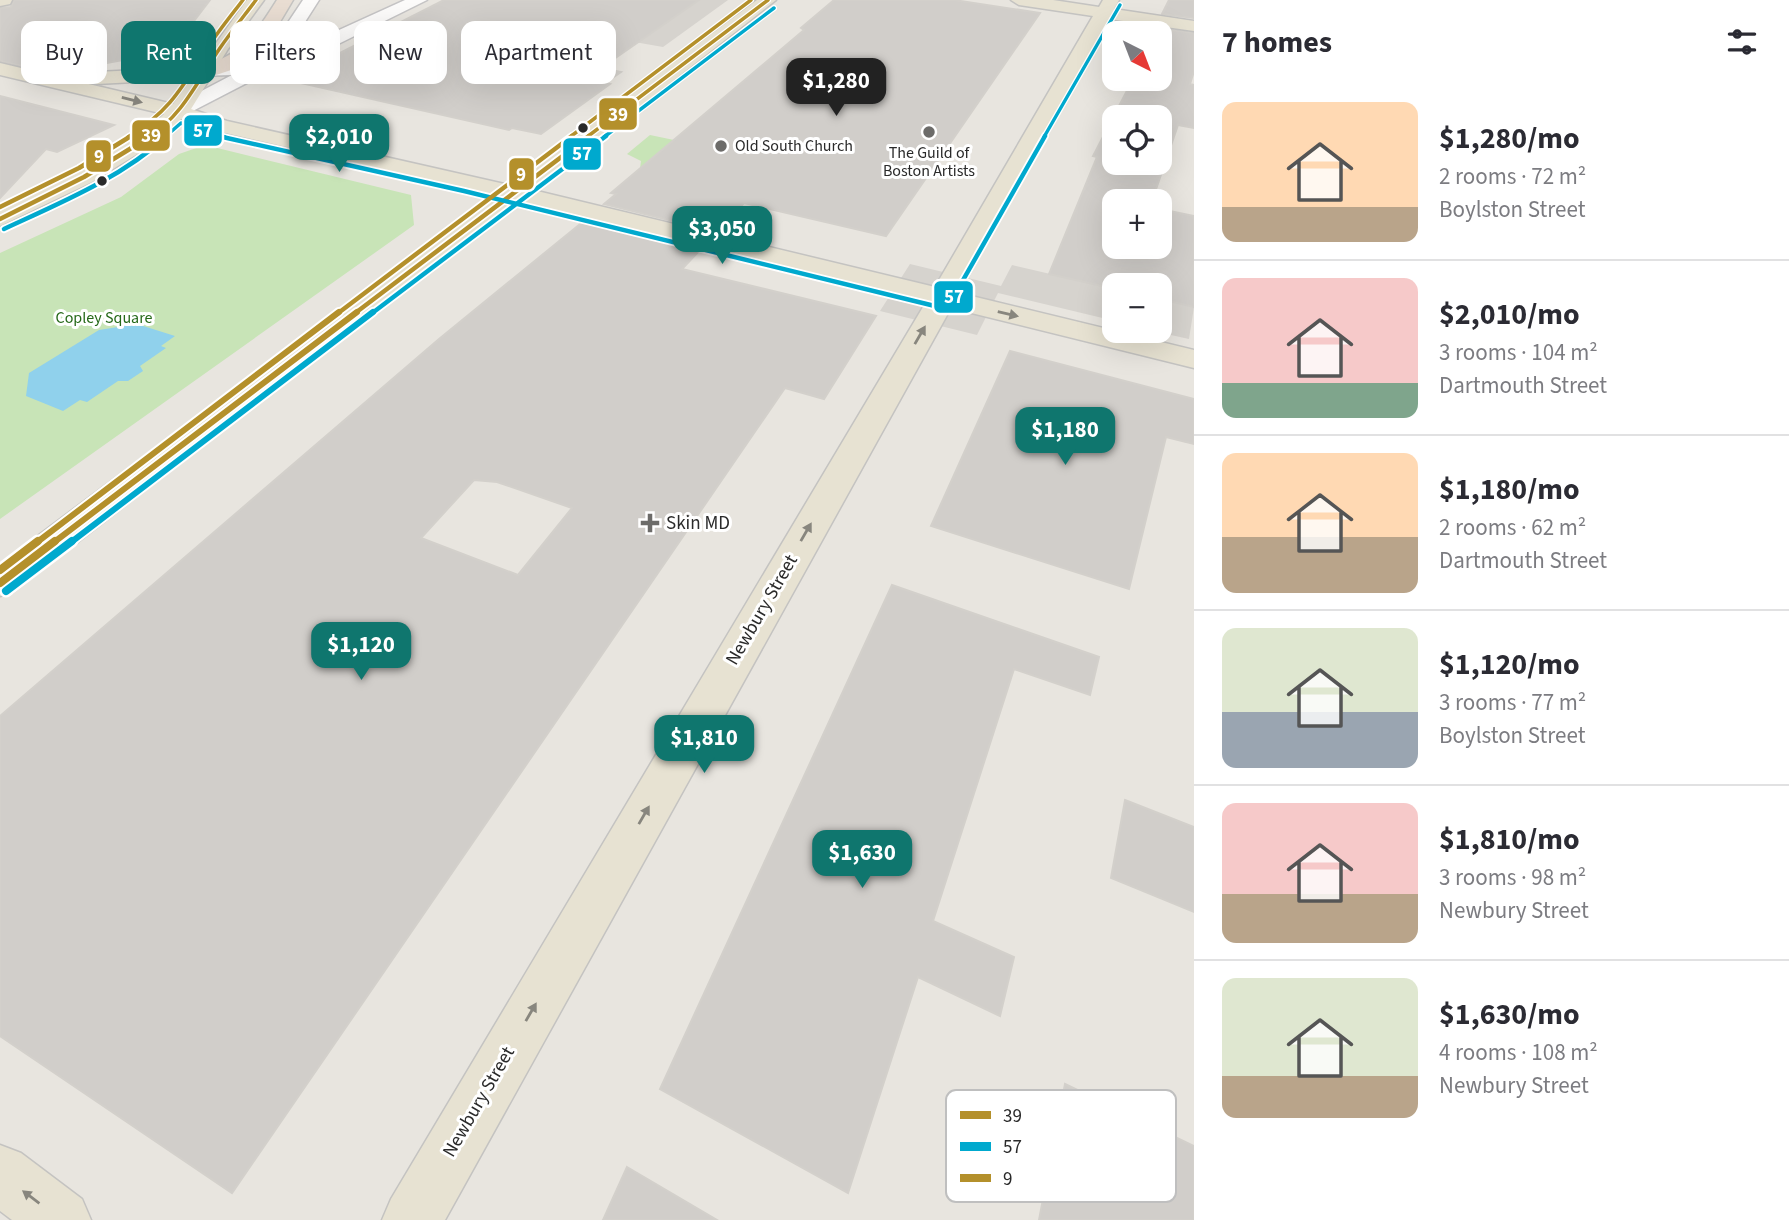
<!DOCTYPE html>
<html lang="en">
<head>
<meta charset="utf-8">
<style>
	body { margin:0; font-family:"Source Sans 3",sans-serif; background:#f7f7f7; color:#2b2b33; height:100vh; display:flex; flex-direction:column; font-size:26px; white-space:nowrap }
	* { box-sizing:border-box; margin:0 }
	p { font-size:23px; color:#7c7c81 }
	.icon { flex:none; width:38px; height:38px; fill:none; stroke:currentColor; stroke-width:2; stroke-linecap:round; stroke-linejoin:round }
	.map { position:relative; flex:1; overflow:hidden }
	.drawer { display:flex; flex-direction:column; background:#fff; width:595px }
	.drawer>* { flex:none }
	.top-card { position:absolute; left:21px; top:21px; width:665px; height:63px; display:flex; gap:14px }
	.needle { width:46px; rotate:138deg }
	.fabs { position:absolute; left:1102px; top:21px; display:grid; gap:14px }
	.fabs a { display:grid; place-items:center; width:70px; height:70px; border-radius:14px; background:#fff; box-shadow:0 7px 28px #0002; font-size:35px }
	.price { position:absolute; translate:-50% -60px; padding:0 16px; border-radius:14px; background:#0f766e; color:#fff; font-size:23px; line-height:46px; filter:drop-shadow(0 2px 4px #0008) }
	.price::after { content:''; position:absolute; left:50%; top:42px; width:21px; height:16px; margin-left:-10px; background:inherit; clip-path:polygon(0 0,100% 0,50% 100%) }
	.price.current { background:#222; color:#fff }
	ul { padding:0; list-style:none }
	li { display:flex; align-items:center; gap:21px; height:175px; padding:0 28px }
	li+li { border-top:2px solid #e1e1e2 }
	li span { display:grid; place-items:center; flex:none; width:196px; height:140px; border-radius:14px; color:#555 }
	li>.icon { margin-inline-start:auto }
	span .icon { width:84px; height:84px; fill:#fffc; stroke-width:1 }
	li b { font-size:30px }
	h2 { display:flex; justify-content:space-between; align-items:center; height:84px; padding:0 28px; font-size:30px }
	.pill { padding:0 24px; border-radius:14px; background:#fff; box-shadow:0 7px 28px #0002; font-size:24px; line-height:63px }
	.pill.current { background:#0f766e; color:#fff }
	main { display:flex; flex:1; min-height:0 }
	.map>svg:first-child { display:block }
	.green { fill:#c8e4b7 }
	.plaza { fill:#d6d3ce }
	.water { fill:#90d1ec }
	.building { fill:#d1ceca; stroke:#d3d0cb; stroke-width:2; fill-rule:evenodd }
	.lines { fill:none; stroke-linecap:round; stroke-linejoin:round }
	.minor-casing { stroke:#c5c4c5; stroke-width:3 }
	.major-casing { stroke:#c4c3c1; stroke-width:3 }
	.highway-casing { stroke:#c4c3c1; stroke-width:3 }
	.minor { fill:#fcfbfa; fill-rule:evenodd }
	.major { fill:#e7e2d2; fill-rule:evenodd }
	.highway { fill:#e9ddd2; fill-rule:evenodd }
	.bus-1-far3-casing { stroke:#fff; stroke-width:6 }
	.bus-1-far2-casing { stroke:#fff; stroke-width:8 }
	.bus-1-far1-casing { stroke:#fff; stroke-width:10 }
	.bus-1-casing { stroke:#fff; stroke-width:13 }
	.bus-2-far3-casing { stroke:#fff; stroke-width:6 }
	.bus-2-far2-casing { stroke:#fff; stroke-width:8 }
	.bus-2-far1-casing { stroke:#fff; stroke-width:10 }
	.bus-2-casing { stroke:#fff; stroke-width:13 }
	.bus-3-far3-casing { stroke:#fff; stroke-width:6 }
	.bus-3-far2-casing { stroke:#fff; stroke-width:8 }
	.bus-3-far1-casing { stroke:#fff; stroke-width:10 }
	.bus-3-casing { stroke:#fff; stroke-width:13 }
	.bus-1-far3 { stroke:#b4902b; stroke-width:3.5 }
	.bus-1-far2 { stroke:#b4902b; stroke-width:4.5 }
	.bus-1-far1 { stroke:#b4902b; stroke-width:6 }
	.bus-1 { stroke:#b4902b; stroke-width:8 }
	.bus-2-far3 { stroke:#00a9ce; stroke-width:3.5 }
	.bus-2-far2 { stroke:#00a9ce; stroke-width:4.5 }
	.bus-2-far1 { stroke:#00a9ce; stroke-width:6 }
	.bus-2 { stroke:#00a9ce; stroke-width:8 }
	.bus-3-far3 { stroke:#b4902b; stroke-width:3.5 }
	.bus-3-far2 { stroke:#b4902b; stroke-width:4.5 }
	.bus-3-far1 { stroke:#b4902b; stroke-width:6 }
	.bus-3 { stroke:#b4902b; stroke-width:8 }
	.oneway { fill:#88867e }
	.bus-dot { fill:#2a2a2a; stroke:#fff; stroke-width:2.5 }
	.poi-dot { fill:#6c6b69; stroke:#fff; stroke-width:2.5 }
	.labels { text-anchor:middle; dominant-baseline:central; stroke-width:6; stroke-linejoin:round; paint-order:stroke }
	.far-poi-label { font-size:16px; fill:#2a2a2a; stroke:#fff; text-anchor:start }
	.far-park-label { font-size:16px; fill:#256818; stroke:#fff }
	.poi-label { font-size:19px; fill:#2a2a2a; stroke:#fff; text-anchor:start }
	.street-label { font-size:19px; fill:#2a2a2a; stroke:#fff }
	.key { fill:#fff; stroke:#bfbfbf; stroke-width:2 }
	.key-label { font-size:19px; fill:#2a2a2a }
	.line-badge { stroke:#fff; stroke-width:2.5 }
	.badge-label { font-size:19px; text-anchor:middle; font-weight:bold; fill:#fff }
</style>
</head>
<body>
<main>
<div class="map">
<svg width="1194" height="1220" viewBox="0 0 1194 1220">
	<rect width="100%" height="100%" fill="#e8e5df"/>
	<!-- green -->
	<g class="green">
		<polygon points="650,135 674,140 640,169 641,161 627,154"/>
		<polygon points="205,145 411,195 414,225 0,519 0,253 121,197 179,154"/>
	</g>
	<!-- plaza -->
	<g class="plaza">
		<polygon points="699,0 728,0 663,47 623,40 633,33 649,35"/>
		<polygon points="910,264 1001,286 1012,265 1115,289 1115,321 998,293 977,335 880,311"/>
		<polygon points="1160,299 1194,307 1189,339 1153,331 1160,331"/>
	</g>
	<!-- water -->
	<polygon class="water" points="137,324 175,336 161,346 166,348 140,366 143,371 128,381 118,381 87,402 80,400 63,411 26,396 29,373 99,330"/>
	<!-- building -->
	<g class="building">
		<polygon points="14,0 210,0 171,51 53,73 0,61 0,8 11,7"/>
		<polygon points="444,0 699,0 601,68 621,72 605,83 610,84 541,134 512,128 509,130 287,80"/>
		<polygon points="834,0 954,0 1040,13 886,236 744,203 717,232 604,204 616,194 611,193 804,30 801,28"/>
		<polygon points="1169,0 1194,0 1194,18 1162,14"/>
		<path d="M1155,28L1194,33V71L1190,84L1194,85V128L1178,125L1152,201H1115V247H1160V209L1194,216V307L1160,299V285H1115V289L1049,274L1097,157L1093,156L1133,79H1160V33H1152ZM1115,117H1160V163H1115Z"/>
		<polygon points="0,96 114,125 57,152 46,149 0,198"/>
		<path d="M585,220L701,249L682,269L876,316L824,399L785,388L232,1193L0,1036V716L439,339ZM474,480L497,482L572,508L518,575L421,538Z"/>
		<polygon points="1010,351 1194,399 1194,444 1166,437 1129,589 931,526"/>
		<polygon points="892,585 1099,657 1090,695 1014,669 933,921 1014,957 1000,1016 918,977 848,1193 660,1089"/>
		<polygon points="1125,800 1194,827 1194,912 1111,878"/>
		<polygon points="1065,1084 1194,1146 1194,1220 1039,1220"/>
		<polygon points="627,1167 717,1220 603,1220"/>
	</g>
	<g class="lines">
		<defs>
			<polygon id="minor" points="303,0 319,0 284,55 405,0 427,0 304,61 270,71 185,115 171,115 168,111 171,107 232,75 198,76 195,72 198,68 257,62 273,45"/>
			<g id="major">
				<polygon points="0,0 12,0 10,4 0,6"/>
				<polygon points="247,0 264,0 228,49 191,109 227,121 509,185 757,0 776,0 533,190 935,287 1093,16 1019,5 1011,0 1053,0 1099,7 1103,0 1119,0 1114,9 1194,21 1194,31 1109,19 959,293 1194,350 1194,368 951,308 445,1220 382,1220 391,1199 926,302 519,201 13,592 0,596 0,564 495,195 221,132 181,119 168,135 92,182 0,226 0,210 76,172 152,125 164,114 0,75 0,63 173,104 191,79 97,84 87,78 97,72 199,67"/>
				<polygon points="0,1145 21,1153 82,1199 91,1220 12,1220 0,1211"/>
			</g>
			<path id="highway" d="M277,0H293C275,30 261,60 225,72C216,75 208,78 198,76L195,72L198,68C242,54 253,38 277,0Z"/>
		</defs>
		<!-- minor casing -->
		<use href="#minor" class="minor-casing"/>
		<!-- major casing -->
		<use href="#major" class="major-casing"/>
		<!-- highway casing -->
		<use href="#highway" class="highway-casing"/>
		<!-- minor -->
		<use href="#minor" class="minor"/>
		<!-- major -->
		<use href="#major" class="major"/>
		<!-- highway -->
		<use href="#highway" class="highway"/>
		<defs>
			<g id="bus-1-far3">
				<path d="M148,137C182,117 198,80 220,48C231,32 244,16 256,0"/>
				<polyline points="587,137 768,0"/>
			</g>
			<g id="bus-1-far2">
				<polyline points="0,219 84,177 151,136"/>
				<polyline points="354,314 589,136"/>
			</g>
			<polyline id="bus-1-far1" points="53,543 357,312"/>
			<polyline id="bus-1" points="0,583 55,541"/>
			<g id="bus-2-far3">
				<polyline points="165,137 181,123 225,137"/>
				<polyline points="604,137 774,8"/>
				<polyline points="1044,137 1120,5"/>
			</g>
			<g id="bus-2-far2">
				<polyline points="218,136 464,191 943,308 950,303 1045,136"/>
				<path d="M4,229C60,203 121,178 167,136"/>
				<polyline points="371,314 606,136"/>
			</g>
			<polyline id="bus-2-far1" points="70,543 373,312"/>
			<polyline id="bus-2" points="6,591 72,541"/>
			<g id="bus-3-far3">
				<path d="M128,137C172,110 183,85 210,44C220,29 232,14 243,0"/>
				<polyline points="570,137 751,0"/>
			</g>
			<g id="bus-3-far2">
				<polyline points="0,207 79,168 131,136"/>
				<polyline points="337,314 572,136"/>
			</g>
			<polyline id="bus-3-far1" points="36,543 339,312"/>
			<polyline id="bus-3" points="0,570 38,541"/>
		</defs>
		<!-- bus-1-far3 casing -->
		<use href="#bus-1-far3" class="bus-1-far3-casing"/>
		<!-- bus-1-far2 casing -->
		<use href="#bus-1-far2" class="bus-1-far2-casing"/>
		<!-- bus-1-far1 casing -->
		<use href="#bus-1-far1" class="bus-1-far1-casing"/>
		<!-- bus-1 casing -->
		<use href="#bus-1" class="bus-1-casing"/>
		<!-- bus-2-far3 casing -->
		<use href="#bus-2-far3" class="bus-2-far3-casing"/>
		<!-- bus-2-far2 casing -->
		<use href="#bus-2-far2" class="bus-2-far2-casing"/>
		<!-- bus-2-far1 casing -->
		<use href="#bus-2-far1" class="bus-2-far1-casing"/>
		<!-- bus-2 casing -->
		<use href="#bus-2" class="bus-2-casing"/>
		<!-- bus-3-far3 casing -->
		<use href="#bus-3-far3" class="bus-3-far3-casing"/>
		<!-- bus-3-far2 casing -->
		<use href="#bus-3-far2" class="bus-3-far2-casing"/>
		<!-- bus-3-far1 casing -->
		<use href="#bus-3-far1" class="bus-3-far1-casing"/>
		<!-- bus-3 casing -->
		<use href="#bus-3" class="bus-3-casing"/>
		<!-- bus-1-far3 -->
		<use href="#bus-1-far3" class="bus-1-far3"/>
		<!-- bus-1-far2 -->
		<use href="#bus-1-far2" class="bus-1-far2"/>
		<!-- bus-1-far1 -->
		<use href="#bus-1-far1" class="bus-1-far1"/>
		<!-- bus-1 -->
		<use href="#bus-1" class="bus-1"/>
		<!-- bus-2-far3 -->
		<use href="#bus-2-far3" class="bus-2-far3"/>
		<!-- bus-2-far2 -->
		<use href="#bus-2-far2" class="bus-2-far2"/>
		<!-- bus-2-far1 -->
		<use href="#bus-2-far1" class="bus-2-far1"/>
		<!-- bus-2 -->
		<use href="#bus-2" class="bus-2"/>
		<!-- bus-3-far3 -->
		<use href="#bus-3-far3" class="bus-3-far3"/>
		<!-- bus-3-far2 -->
		<use href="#bus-3-far2" class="bus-3-far2"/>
		<!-- bus-3-far1 -->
		<use href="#bus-3-far1" class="bus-3-far1"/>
		<!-- bus-3 -->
		<use href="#bus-3" class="bus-3"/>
	</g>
	<!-- one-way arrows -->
	<defs><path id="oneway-solid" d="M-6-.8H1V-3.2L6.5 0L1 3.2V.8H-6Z" transform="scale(1.75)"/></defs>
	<g class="oneway">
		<use href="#oneway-solid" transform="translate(132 100) rotate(14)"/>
		<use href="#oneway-solid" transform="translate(1008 314) rotate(13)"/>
		<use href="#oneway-solid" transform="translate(920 335) rotate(-60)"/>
		<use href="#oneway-solid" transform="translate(806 532) rotate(-60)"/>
		<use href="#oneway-solid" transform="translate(644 815) rotate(-60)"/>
		<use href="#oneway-solid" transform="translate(531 1012) rotate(-60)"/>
		<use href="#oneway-solid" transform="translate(31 1197) rotate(-143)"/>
	</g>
	<!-- markers -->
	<g class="bus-dot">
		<circle cx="583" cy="128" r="6"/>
		<circle cx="102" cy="181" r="6"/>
	</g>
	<g class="poi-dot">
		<circle cx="929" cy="132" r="7"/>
		<circle cx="721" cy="146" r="7"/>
		<path d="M646.5 512.5h7v7h7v7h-7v7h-7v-7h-7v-7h7z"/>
	</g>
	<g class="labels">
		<!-- far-poi labels -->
		<g class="far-poi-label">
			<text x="735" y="146">Old South Church</text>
			<text x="929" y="153" text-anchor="middle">The Guild of<tspan x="929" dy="18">Boston Artists</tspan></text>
		</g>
		<!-- far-park labels -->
		<g class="far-park-label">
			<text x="104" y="318">Copley Square</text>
		</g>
		<!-- poi labels -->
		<g class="poi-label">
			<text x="666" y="523">Skin MD</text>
		</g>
		<!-- street labels -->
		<g class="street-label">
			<text transform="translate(762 610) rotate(-60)">Newbury Street</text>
			<text transform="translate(479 1102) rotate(-60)">Newbury Street</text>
		</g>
	</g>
	<!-- legend -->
	<rect x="946" y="1090" width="230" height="112" rx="10" class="key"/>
	<rect x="960" y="1111" width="31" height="8" fill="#b4902b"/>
	<rect x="960" y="1142" width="31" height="9" fill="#00a9ce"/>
	<rect x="960" y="1174" width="31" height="8" fill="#b4902b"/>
	<g class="key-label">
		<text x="1003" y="1122">39</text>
		<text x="1003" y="1153">57</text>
		<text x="1003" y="1185">9</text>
	</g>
	<g class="line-badge">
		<rect x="598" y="97" width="40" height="34" rx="7" fill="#b4902b"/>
		<rect x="183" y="114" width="40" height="33" rx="7" fill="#00a9ce"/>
		<rect x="131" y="119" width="40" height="33" rx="7" fill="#b4902b"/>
		<rect x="562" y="137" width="40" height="34" rx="7" fill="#00a9ce"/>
		<rect x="85" y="139" width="27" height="34" rx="7" fill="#b4902b"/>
		<rect x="508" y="157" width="27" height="34" rx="7" fill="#b4902b"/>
		<rect x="933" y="280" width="41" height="34" rx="7" fill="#00a9ce"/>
	</g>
	<g class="badge-label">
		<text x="618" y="121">39</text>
		<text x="203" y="137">57</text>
		<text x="151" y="142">39</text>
		<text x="582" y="160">57</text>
		<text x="99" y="163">9</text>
		<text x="521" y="181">9</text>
		<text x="954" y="303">57</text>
	</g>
</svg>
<div class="fabs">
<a><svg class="needle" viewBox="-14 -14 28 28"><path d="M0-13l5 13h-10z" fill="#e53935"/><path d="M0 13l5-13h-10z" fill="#7c7c81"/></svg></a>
<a><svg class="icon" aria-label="locate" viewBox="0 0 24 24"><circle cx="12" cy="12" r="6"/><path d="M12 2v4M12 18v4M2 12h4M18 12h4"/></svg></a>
<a>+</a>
<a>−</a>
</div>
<b class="price current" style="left:836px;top:118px">$1,280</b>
<b class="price" style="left:339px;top:174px">$2,010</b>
<b class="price" style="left:722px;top:266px">$3,050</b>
<b class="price" style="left:1065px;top:467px">$1,180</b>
<b class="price" style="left:361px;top:682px">$1,120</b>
<b class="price" style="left:704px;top:775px">$1,810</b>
<b class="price" style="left:862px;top:890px">$1,630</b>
<div class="top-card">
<a class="pill">Buy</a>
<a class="pill current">Rent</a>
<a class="pill">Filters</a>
<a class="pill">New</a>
<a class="pill">Apartment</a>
</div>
</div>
<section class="drawer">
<h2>7 homes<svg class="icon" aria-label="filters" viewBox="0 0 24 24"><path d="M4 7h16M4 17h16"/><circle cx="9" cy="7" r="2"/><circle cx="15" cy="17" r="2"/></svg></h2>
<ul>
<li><span style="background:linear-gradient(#ffd9b3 75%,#b9a48a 0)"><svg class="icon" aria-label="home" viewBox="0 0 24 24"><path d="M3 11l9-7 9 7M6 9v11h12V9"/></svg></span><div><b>$1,280/mo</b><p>2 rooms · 72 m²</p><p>Boylston Street</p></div></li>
<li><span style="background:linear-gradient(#f6c9c9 75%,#7fa58c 0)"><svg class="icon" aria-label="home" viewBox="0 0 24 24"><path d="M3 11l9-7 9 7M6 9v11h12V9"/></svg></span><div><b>$2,010/mo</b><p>3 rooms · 104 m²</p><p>Dartmouth Street</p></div></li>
<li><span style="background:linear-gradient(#ffd9b3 60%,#b9a48a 0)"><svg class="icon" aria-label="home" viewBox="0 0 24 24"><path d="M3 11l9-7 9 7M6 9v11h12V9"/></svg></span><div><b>$1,180/mo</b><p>2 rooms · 62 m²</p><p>Dartmouth Street</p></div></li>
<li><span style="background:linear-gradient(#dfe7d0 60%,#9aa5b1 0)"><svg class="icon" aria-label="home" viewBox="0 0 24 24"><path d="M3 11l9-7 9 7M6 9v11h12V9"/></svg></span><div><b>$1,120/mo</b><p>3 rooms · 77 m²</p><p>Boylston Street</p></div></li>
<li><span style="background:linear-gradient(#f6c9c9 65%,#b9a48a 0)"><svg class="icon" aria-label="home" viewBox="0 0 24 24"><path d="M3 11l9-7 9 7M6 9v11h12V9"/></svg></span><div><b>$1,810/mo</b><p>3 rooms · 98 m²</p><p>Newbury Street</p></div></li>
<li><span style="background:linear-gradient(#dfe7d0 70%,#b9a48a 0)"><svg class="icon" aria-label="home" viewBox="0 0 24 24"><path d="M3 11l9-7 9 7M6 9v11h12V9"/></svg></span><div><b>$1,630/mo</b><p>4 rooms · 108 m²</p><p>Newbury Street</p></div></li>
</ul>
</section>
</main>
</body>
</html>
